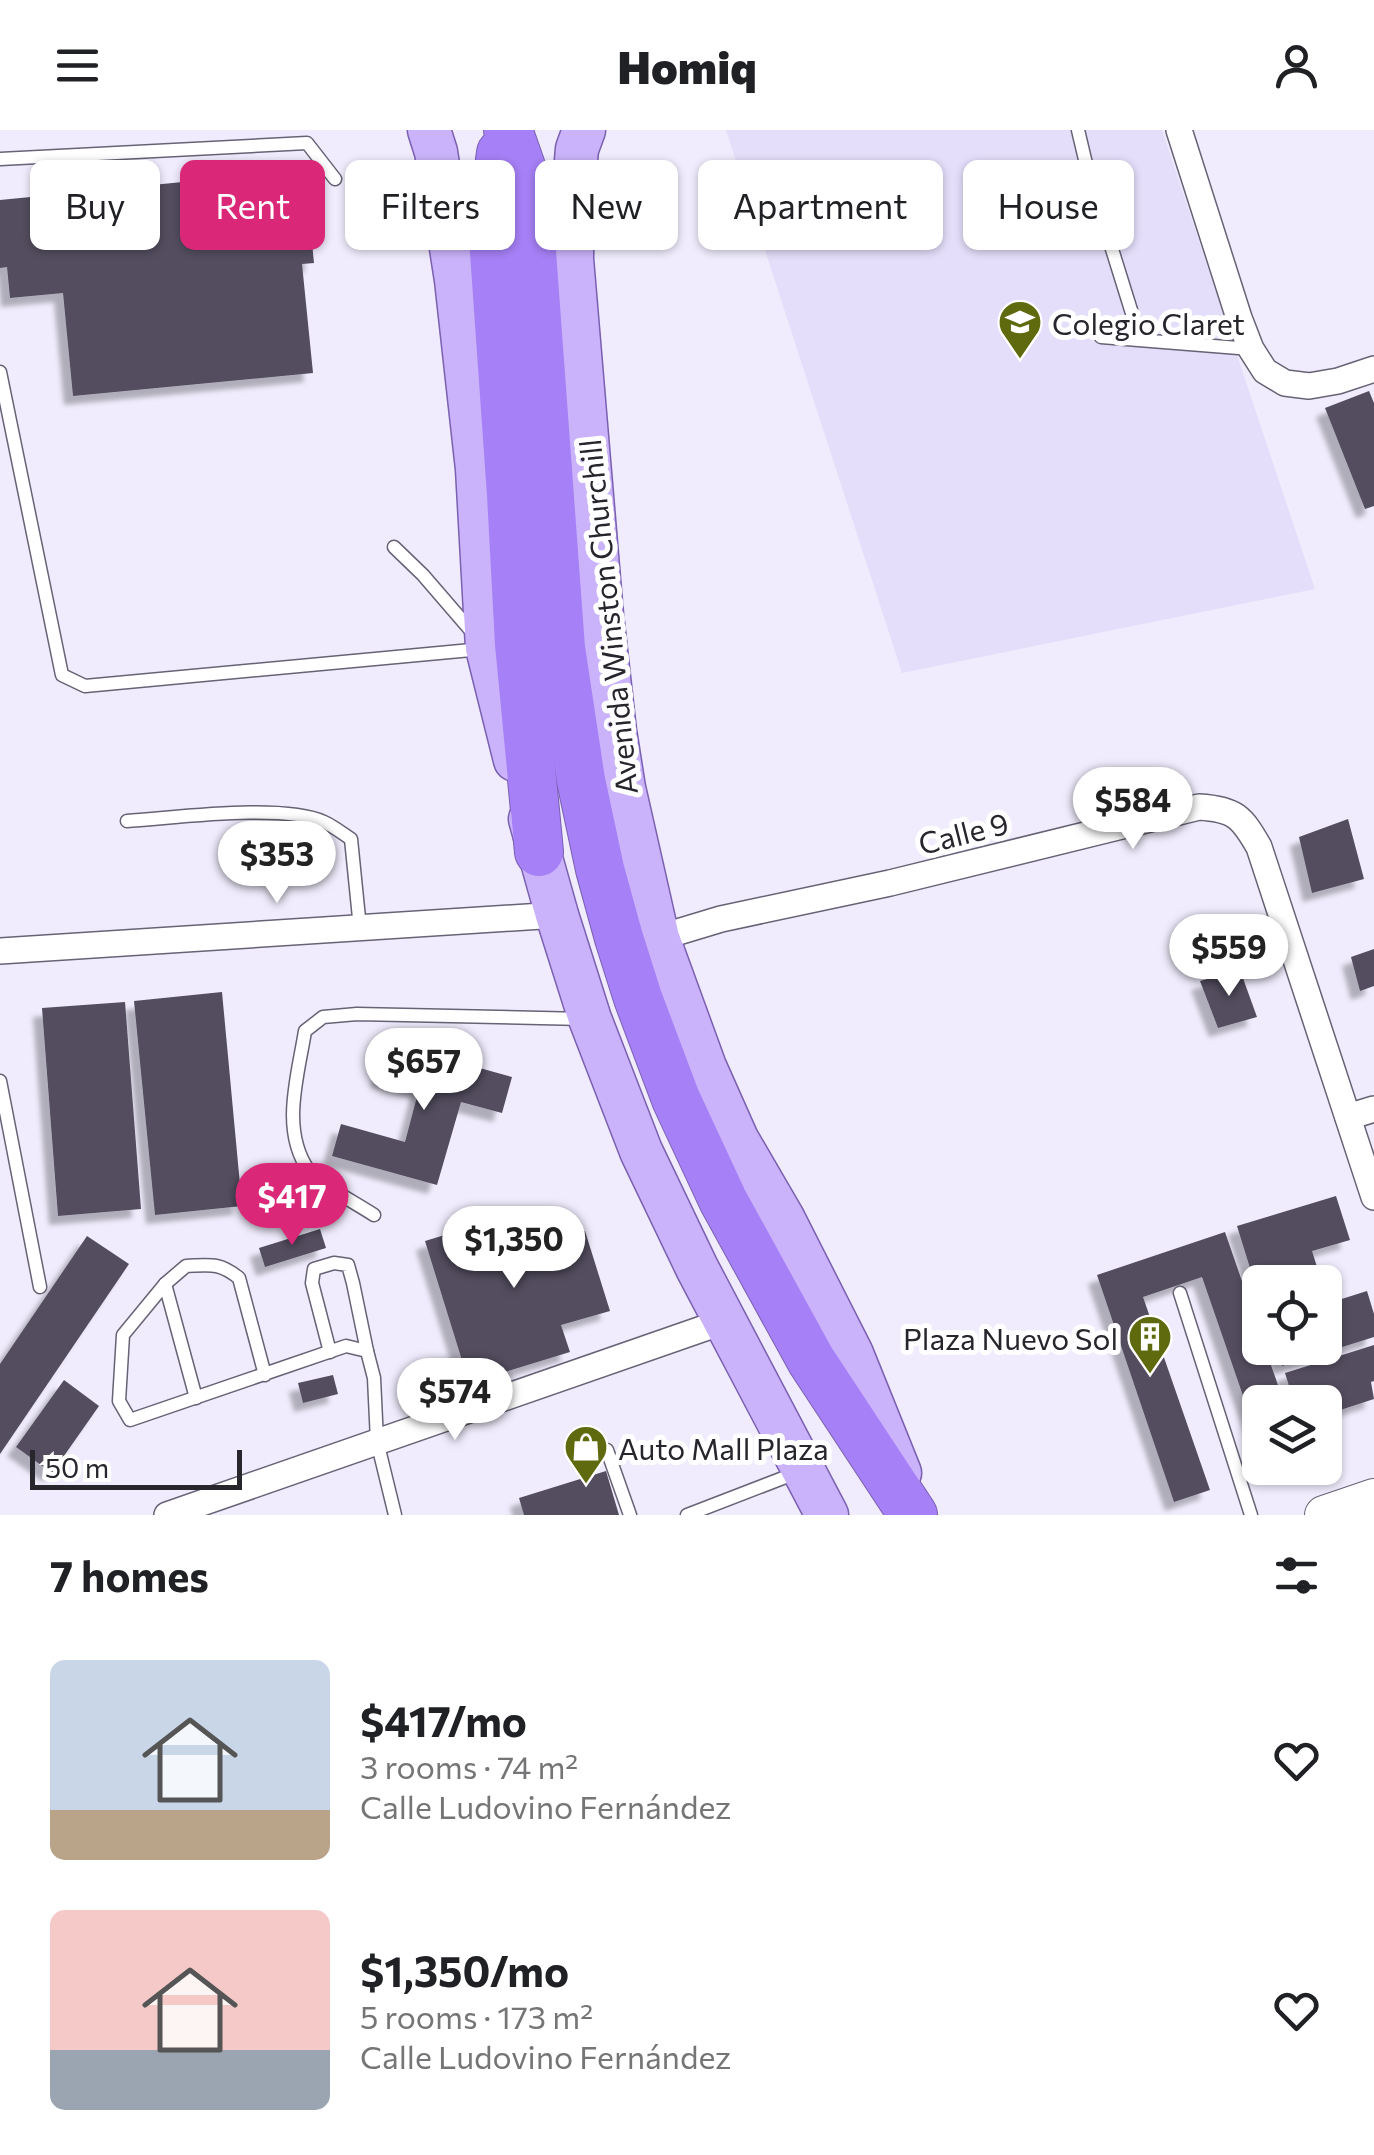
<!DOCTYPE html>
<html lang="en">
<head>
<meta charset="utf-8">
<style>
	body { margin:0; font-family:Commissioner,sans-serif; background:#f2f2f2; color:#202124; height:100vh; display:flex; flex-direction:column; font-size:38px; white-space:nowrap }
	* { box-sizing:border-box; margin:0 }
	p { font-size:32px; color:#757577 }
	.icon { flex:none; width:55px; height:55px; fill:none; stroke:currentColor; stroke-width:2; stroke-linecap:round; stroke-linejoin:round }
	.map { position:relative; height:1385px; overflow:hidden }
	.drawer { display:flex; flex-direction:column; background:#fff; flex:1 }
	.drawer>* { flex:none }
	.top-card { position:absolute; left:30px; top:30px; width:1315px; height:90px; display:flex; gap:20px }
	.fabs { position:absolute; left:1242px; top:1135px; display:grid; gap:20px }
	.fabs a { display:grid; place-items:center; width:100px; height:100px; border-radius:15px; background:#fff; box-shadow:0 2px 8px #0004; font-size:50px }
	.scale { position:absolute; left:30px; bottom:25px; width:212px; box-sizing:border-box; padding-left:10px; border:5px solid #27262d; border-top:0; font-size:28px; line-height:35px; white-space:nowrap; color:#27262d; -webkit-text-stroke:8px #fff; paint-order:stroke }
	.price { position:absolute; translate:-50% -85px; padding:0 22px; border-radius:35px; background:#fff; color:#222; font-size:32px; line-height:65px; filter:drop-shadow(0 2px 5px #0008) }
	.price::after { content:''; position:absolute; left:50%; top:60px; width:30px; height:22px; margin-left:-15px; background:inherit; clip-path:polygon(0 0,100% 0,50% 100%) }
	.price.selected { background:#db2777; color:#fff }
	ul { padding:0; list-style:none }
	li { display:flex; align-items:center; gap:30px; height:250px; padding:0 50px }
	li span { display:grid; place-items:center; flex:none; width:280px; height:200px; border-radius:15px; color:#555 }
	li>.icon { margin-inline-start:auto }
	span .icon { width:120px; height:120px; fill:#fffc; stroke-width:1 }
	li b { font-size:42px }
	h2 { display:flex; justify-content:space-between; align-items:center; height:120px; padding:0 50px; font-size:42px }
	.chip { padding:0 35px; border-radius:15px; background:#fff; box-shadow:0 2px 8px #0004; font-size:35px; line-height:90px }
	.chip.selected { background:#db2777; color:#fff }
	header { display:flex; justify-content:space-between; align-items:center; height:130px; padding:0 50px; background:#fff; font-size:45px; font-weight:800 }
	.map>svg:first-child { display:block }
	.built { fill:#e4defa }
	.building { fill:#524e5f; filter:url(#shadow) }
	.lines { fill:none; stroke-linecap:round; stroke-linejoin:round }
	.lane-casing { stroke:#676275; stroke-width:15 }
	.street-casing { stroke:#676275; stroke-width:28 }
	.secondary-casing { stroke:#676275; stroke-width:40 }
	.primary-casing { stroke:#7a60b0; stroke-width:45 }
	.highway-casing { stroke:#7a60b0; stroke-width:50 }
	.lane { stroke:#fff; stroke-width:12 }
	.street { stroke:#fff; stroke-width:25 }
	.secondary { stroke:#fff; stroke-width:38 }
	.primary { stroke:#cab3fa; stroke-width:42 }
	.highway { stroke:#a680f6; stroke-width:48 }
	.labels { text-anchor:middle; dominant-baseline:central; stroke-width:10; stroke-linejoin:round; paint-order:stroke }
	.poi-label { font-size:30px; fill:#27262d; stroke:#fff; text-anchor:start }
	.street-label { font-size:30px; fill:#27262d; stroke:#fff }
</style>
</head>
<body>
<header><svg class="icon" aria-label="menu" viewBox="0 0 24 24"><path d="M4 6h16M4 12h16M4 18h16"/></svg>Homiq<svg class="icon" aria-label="person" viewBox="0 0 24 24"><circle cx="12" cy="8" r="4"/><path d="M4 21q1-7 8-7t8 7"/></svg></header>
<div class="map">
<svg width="1374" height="1385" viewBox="0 0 1374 1385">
	<defs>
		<filter id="shadow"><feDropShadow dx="-9" dy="9" stdDeviation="2.5" flood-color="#0004"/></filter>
	</defs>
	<rect width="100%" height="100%" fill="#f0ecfd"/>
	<!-- built -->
	<polygon class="built" points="726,0 1162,0 1315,459 902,543"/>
	<!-- building -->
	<g class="building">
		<polygon points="305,40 314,133 302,134 313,243 73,266 63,163 10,168 7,137 0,138 0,70"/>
		<polygon points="1369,261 1374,273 1374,376 1365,379 1325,278"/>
		<polygon points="1348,689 1364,749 1312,763 1299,707"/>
		<polygon points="1374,819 1374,856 1360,861 1351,827"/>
		<polygon points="1240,840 1257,887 1218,898 1200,851"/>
		<polygon points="222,862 242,1076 155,1085 134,871"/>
		<polygon points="125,872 141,1079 58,1086 42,878"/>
		<polygon points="390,913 512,947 502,983 461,972 437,1055 332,1026 341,994 405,1012 419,959 379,948"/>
		<polygon points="1336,1066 1350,1110 1312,1121 1319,1143 1287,1152 1260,1152 1259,1167 1237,1096"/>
		<polygon points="540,1076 551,1112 585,1101 610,1181 561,1195 570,1222 469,1253 425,1111"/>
		<polygon points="320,1099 326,1118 265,1137 259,1118"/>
		<polygon points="1225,1102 1260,1203 1260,1218 1265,1218 1284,1272 1260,1272 1259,1312 1202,1147 1143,1167 1210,1360 1174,1372 1097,1145"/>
		<polygon points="87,1106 129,1134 0,1324 0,1234"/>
		<polygon points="1367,1161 1374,1184 1374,1207 1282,1236 1276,1218 1325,1218 1325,1162 1329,1173"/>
		<polygon points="1374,1215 1374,1251 1371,1252 1374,1269 1325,1285 1325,1272 1294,1272 1285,1243"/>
		<polygon points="333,1245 338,1264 303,1273 298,1253"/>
		<polygon points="64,1250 99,1276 52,1343 16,1317"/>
		<polygon points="606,1341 619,1385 524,1385 519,1368"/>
	</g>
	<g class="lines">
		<defs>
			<g id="lane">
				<polyline points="1078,0 1088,42 1140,209"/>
				<polyline points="0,29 307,13 335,49"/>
				<polyline points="1101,207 1251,219"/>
				<polyline points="0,242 62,545 85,556 482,519"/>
				<polyline points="394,417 423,445 473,503"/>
				<path d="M127,691C175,688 282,673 324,692C333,696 342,703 351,709L360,798"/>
				<polyline points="0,951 40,1157"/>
				<path d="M374,1085C359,1075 318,1053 309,1041C280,1000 298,946 305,901L323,887L357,884L584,889"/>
				<polyline points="165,1154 196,1268"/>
				<polyline points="1180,1163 1251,1385"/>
				<polyline points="330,1222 312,1153 314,1139 334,1133 348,1135 353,1153 367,1221"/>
				<path d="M265,1245L239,1148C219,1132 210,1135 186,1136L165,1154L123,1205L119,1271L130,1290L346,1216L367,1221L374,1248L377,1311L395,1385"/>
				<polyline points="607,1320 630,1385"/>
				<polyline points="687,1385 796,1343"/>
			</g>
			<g id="street">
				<polyline points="1179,0 1239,188 1251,219 1265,241 1285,253 1309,256 1338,251 1374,239"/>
				<path d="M658,808L721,789L890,753L1199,677C1235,679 1242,687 1259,717L1374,1067"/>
				<polyline points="0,821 557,785"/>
				<polyline points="1348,987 1374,979"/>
				<polyline points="167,1385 725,1191"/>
			</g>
			<polyline id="secondary" points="1324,1385 1374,1368"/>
			<g id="primary">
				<polyline points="429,0 436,22 456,150 477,339 487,518 515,630"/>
				<polyline points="584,0 577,19 573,66 572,129 602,485 615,601 624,658 658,808 705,937 737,1009 783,1088 852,1224 900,1343"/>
				<polyline points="530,689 557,785 590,889 641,1021 697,1138 827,1385"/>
			</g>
			<g id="highway">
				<polyline points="508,0 521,37 531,108 561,518 581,650 600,739 619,808 638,868 676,969 723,1070 811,1230 913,1385"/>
				<polyline points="501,23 496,59 493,108 511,365 519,514 539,722"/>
			</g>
		</defs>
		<!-- lane casing -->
		<use href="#lane" class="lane-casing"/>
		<!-- street casing -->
		<use href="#street" class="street-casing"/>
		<!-- secondary casing -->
		<use href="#secondary" class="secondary-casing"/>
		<!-- primary casing -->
		<use href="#primary" class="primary-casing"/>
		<!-- highway casing -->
		<use href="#highway" class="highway-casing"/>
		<!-- lane -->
		<use href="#lane" class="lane"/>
		<!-- street -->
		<use href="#street" class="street"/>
		<!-- secondary -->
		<use href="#secondary" class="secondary"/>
		<!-- primary -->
		<use href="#primary" class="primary"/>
		<!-- highway -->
		<use href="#highway" class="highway"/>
	</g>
	<!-- icons -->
	<defs>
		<symbol id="school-pin" viewBox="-11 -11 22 30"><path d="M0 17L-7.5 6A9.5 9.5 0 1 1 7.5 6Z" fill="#5f6a0f" stroke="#fff"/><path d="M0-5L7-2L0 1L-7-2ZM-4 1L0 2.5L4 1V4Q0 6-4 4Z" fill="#fff"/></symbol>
		<symbol id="building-pin" viewBox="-11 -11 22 30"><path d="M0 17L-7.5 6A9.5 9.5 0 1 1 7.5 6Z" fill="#5f6a0f" stroke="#fff"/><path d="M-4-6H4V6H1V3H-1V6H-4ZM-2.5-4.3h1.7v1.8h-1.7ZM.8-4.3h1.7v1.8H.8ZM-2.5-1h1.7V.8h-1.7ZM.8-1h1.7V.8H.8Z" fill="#fff"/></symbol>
		<symbol id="shop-pin" viewBox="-11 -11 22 30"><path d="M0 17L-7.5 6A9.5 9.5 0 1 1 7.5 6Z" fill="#5f6a0f" stroke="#fff"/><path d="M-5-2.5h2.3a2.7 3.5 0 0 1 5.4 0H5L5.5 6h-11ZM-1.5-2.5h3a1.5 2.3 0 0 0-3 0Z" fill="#fff"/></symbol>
	</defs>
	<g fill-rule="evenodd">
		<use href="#school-pin" x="995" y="167" width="50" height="68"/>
		<use href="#building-pin" x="1125" y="1182" width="50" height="68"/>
		<use href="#shop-pin" x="561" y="1292" width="50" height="68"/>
	</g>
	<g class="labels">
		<!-- poi labels -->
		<g class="poi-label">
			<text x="1052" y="192">Colegio Claret</text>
			<text x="1118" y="1207" text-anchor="end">Plaza Nuevo Sol</text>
			<text x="618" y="1317">Auto Mall Plaza</text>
		</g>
		<!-- street labels -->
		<g class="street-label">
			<text transform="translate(607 487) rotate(-96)">Avenida Winston Churchill</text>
			<text transform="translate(963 702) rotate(-14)">Calle 9</text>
		</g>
	</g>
</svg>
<div class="fabs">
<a><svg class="icon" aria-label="locate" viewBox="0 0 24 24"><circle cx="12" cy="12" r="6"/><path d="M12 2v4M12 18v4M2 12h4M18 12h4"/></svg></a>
<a><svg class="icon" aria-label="layers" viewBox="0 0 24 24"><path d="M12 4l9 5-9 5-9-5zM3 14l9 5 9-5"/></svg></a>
</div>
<div class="scale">50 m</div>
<b class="price" style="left:1133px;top:722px">$584</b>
<b class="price" style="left:277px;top:776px">$353</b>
<b class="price" style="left:1229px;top:869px">$559</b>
<b class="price" style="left:424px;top:983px">$657</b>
<b class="price selected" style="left:292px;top:1118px">$417</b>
<b class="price" style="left:514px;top:1161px">$1,350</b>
<b class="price" style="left:455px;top:1313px">$574</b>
<div class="top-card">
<a class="chip">Buy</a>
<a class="chip selected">Rent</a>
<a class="chip">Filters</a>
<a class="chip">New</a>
<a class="chip">Apartment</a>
<a class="chip">House</a>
</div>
</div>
<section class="drawer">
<h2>7 homes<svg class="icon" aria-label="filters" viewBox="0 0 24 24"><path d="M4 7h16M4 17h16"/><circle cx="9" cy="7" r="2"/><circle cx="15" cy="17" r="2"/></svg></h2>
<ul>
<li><span style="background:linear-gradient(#c9d6e8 75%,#b9a48a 0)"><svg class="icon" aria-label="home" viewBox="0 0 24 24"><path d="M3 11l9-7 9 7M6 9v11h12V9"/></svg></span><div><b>$417/mo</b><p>3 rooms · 74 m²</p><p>Calle Ludovino Fernández</p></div><svg class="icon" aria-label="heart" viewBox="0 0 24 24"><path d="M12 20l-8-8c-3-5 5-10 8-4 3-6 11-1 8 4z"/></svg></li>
<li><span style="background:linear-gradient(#f6c9c9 70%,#9aa5b1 0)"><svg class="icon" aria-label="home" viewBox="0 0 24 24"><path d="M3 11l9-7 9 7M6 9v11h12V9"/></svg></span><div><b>$1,350/mo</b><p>5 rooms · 173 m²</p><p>Calle Ludovino Fernández</p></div><svg class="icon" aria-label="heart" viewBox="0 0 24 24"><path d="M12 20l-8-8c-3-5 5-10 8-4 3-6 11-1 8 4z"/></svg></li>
</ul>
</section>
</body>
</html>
